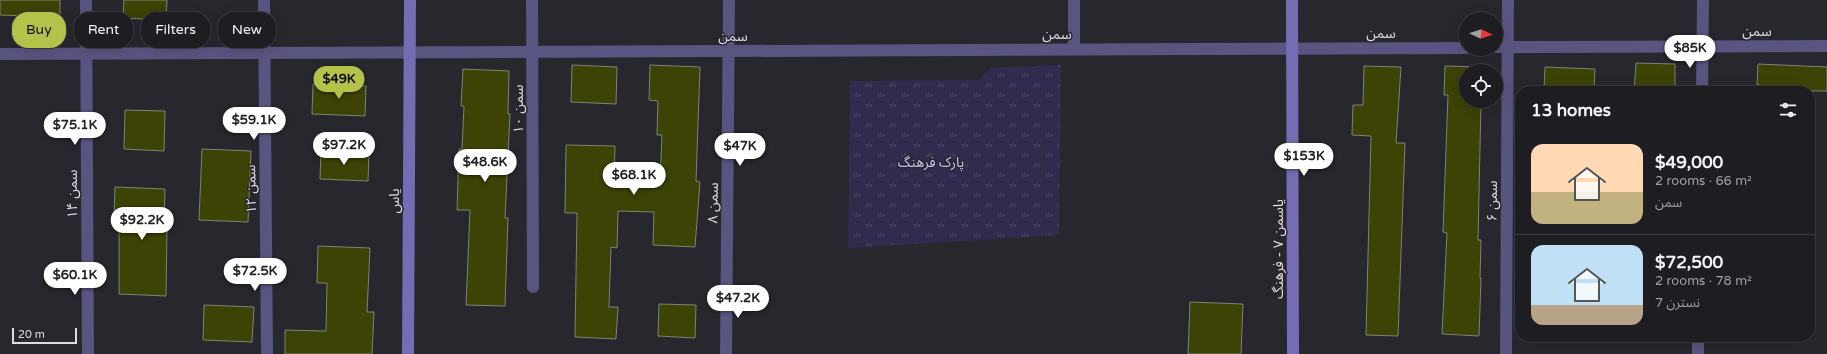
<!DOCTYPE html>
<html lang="en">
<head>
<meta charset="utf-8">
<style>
	body { margin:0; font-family:"Varela Round","Noto Sans Arabic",sans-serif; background:#25262a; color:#f1f3f6; height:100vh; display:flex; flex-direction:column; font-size:15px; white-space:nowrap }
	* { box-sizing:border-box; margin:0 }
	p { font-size:13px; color:#a0a2a5 }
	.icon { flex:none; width:22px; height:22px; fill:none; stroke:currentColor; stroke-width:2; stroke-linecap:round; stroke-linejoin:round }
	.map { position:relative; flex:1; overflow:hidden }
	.drawer { position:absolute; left:1515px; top:86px; width:300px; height:256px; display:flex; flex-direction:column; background:#1d1d22; border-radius:16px; box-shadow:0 4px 16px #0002,0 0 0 1px #3b3b40 }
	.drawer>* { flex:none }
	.top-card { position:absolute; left:12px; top:12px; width:380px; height:36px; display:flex; gap:8px }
	.needle { width:26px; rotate:93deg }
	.tools { position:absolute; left:1459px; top:12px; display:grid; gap:8px }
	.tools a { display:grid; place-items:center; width:44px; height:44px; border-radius:50%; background:#1d1d22; box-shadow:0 4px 16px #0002,0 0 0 1px #3b3b40; font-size:20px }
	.scale { position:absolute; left:12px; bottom:10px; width:65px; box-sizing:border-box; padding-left:4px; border:2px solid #dddde2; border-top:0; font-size:11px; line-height:14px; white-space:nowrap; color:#dddde2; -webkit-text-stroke:3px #27272e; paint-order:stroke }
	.price { position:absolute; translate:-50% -34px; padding:0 9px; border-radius:14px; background:#fff; color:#222; font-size:13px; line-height:26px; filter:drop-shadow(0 1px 2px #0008) }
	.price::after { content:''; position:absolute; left:50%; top:24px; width:12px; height:9px; margin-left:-6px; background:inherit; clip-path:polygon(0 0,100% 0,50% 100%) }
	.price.current { background:#b5c249; color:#111 }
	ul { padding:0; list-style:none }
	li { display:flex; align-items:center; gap:12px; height:100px; padding:0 16px }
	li+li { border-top:1px solid #3b3b40 }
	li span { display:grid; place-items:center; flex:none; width:112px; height:80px; border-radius:12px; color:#555 }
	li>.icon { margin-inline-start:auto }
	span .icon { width:48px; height:48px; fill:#fffc; stroke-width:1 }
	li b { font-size:17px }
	h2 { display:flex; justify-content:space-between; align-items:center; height:48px; padding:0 16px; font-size:17px }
	.tag { padding:0 14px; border-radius:16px; background:#1d1d22; box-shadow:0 4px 16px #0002,0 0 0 1px #3b3b40; font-size:14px; line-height:36px }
	.tag.current { background:#b5c249; color:#111 }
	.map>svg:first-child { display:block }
	.grass { fill:url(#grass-tufts) }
	.building { fill:#3d4205; stroke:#808279 }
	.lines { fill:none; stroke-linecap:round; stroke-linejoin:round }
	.street { stroke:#595581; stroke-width:12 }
	.secondary { stroke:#746db3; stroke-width:12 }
	.labels { text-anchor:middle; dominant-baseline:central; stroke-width:3; stroke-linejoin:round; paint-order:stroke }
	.street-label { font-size:14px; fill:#dddde2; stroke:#27272e }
	.park-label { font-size:14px; fill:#c7c3fa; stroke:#27272e }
</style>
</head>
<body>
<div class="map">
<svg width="1827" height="354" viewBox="0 0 1827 354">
	<defs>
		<pattern id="grass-tufts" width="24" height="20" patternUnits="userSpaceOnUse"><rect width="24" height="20" fill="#302c4e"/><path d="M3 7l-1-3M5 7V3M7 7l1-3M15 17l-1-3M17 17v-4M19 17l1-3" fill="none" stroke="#4e4a67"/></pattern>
	</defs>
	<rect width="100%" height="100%" fill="#27272e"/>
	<!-- grass -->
	<polygon class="grass" points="1061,65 1059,235 848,248 850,81 978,80 991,68"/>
	<!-- building -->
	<g class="building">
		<polygon points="0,0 60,0 60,17 0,15"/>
		<polygon points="124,0 167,0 166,20 123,18"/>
		<polygon points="1636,63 1675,64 1675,91 1634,91"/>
		<polygon points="1758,64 1827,67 1827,91 1759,91 1760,85 1757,85"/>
		<polygon points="572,65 617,67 616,104 571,102"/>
		<polygon points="650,65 700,67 696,181 700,182 695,247 653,245 654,212 618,211 617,248 611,247 609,307 618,307 616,339 575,337 577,213 565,213 566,145 615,146 614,184 649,185 649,180 660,180 662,135 657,135 658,101 649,100"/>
		<polygon points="1364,66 1401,67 1396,143 1405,143 1398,336 1366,335 1371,136 1352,135 1353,105 1363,105"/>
		<polygon points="1445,66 1482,67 1482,71 1466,71 1466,101 1481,101 1478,240 1481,240 1480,278 1481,278 1479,336 1442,334 1447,233 1443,232 1448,95 1444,95"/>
		<polygon points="1545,67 1595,69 1594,91 1544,91"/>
		<polygon points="463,69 509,71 508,114 510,114 505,218 508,218 505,306 466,305 470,210 457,210 459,149 462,149 464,106 461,106"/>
		<polygon points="313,84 366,86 365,116 312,114"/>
		<polygon points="125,110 165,111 164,151 124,149"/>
		<polygon points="202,149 251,151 248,222 199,220"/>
		<polygon points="321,151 369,153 368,181 320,179"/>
		<polygon points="115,187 165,189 164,229 167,229 166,296 119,294 119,218 114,218"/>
		<polygon points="318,246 370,248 367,312 374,312 372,354 285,354 285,330 326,331 327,283 317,283"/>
		<polygon points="1190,302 1243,304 1241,354 1188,354"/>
		<polygon points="659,304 696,305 695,338 658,336"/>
		<polygon points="204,305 254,307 252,342 203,340"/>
	</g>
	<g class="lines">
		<!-- street -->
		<g class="street">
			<polyline points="86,0 88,354"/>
			<polyline points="264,0 267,354"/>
			<polyline points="532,0 533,287"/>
			<polyline points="1496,47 1827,46"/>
			<polyline points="1074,49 1074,0"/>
			<polyline points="0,54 1466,48"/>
			<polyline points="1702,91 1703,0"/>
			<polyline points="726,354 729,0"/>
			<polyline points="1506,354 1508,0"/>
			<polyline points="1698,354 1698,337"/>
		</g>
		<!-- secondary -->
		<g class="secondary">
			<polyline points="1292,0 1293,354"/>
			<polyline points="408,354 410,0"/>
		</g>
	</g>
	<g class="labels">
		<!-- street labels -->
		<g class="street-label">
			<text x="1757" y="31">سمن</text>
			<text x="1381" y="33">سمن</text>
			<text x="1057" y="34">سمن</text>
			<text x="733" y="36">سمن</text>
			<text transform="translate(518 109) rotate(-90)">سمن ۱۰</text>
			<text transform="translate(251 189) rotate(-91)">سمن ۱۲</text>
			<text transform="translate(72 194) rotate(-90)">سمن ۱۴</text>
			<text transform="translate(394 201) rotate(-90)">یاس</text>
			<text transform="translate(1492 201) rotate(-90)">سمن ۶</text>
			<text transform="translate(713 203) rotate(-89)">سمن ۸</text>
			<text transform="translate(1278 249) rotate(-90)">یاسمن ۷ - فرهنگ</text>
		</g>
		<!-- park labels -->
		<g class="park-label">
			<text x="931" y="162">پارک فرهنگ</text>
		</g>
	</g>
</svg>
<div class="tools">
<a><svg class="needle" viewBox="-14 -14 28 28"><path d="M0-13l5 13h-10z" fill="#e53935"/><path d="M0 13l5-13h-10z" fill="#a0a2a5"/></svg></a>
<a><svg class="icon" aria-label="locate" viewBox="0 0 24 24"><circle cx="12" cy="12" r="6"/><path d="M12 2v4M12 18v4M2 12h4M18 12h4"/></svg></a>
</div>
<div class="scale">20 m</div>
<b class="price" style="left:1690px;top:69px">$85K</b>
<b class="price current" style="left:339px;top:100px">$49K</b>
<b class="price" style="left:254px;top:141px">$59.1K</b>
<b class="price" style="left:75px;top:146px">$75.1K</b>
<b class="price" style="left:344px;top:166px">$97.2K</b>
<b class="price" style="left:740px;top:167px">$47K</b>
<b class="price" style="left:1304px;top:177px">$153K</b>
<b class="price" style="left:485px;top:183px">$48.6K</b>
<b class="price" style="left:634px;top:196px">$68.1K</b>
<b class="price" style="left:142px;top:241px">$92.2K</b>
<b class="price" style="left:255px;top:292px">$72.5K</b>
<b class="price" style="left:75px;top:296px">$60.1K</b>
<b class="price" style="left:738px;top:319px">$47.2K</b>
<div class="top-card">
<a class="tag current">Buy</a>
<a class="tag">Rent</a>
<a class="tag">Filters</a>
<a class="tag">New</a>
</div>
<section class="drawer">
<h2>13 homes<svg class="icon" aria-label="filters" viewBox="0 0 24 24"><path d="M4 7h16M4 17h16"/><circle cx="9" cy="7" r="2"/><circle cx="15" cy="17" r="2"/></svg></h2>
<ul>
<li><span style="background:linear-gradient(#ffd9b3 60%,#c2b280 0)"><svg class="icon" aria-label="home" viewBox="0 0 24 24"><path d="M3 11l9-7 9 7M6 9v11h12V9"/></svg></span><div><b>$49,000</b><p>2 rooms · 66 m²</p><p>سمن</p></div></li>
<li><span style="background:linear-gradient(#bfe0f5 75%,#b9a48a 0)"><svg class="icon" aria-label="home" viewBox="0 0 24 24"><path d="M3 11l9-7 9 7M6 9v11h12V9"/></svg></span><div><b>$72,500</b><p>2 rooms · 78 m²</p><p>نسترن 7</p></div></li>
</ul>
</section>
</div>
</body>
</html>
